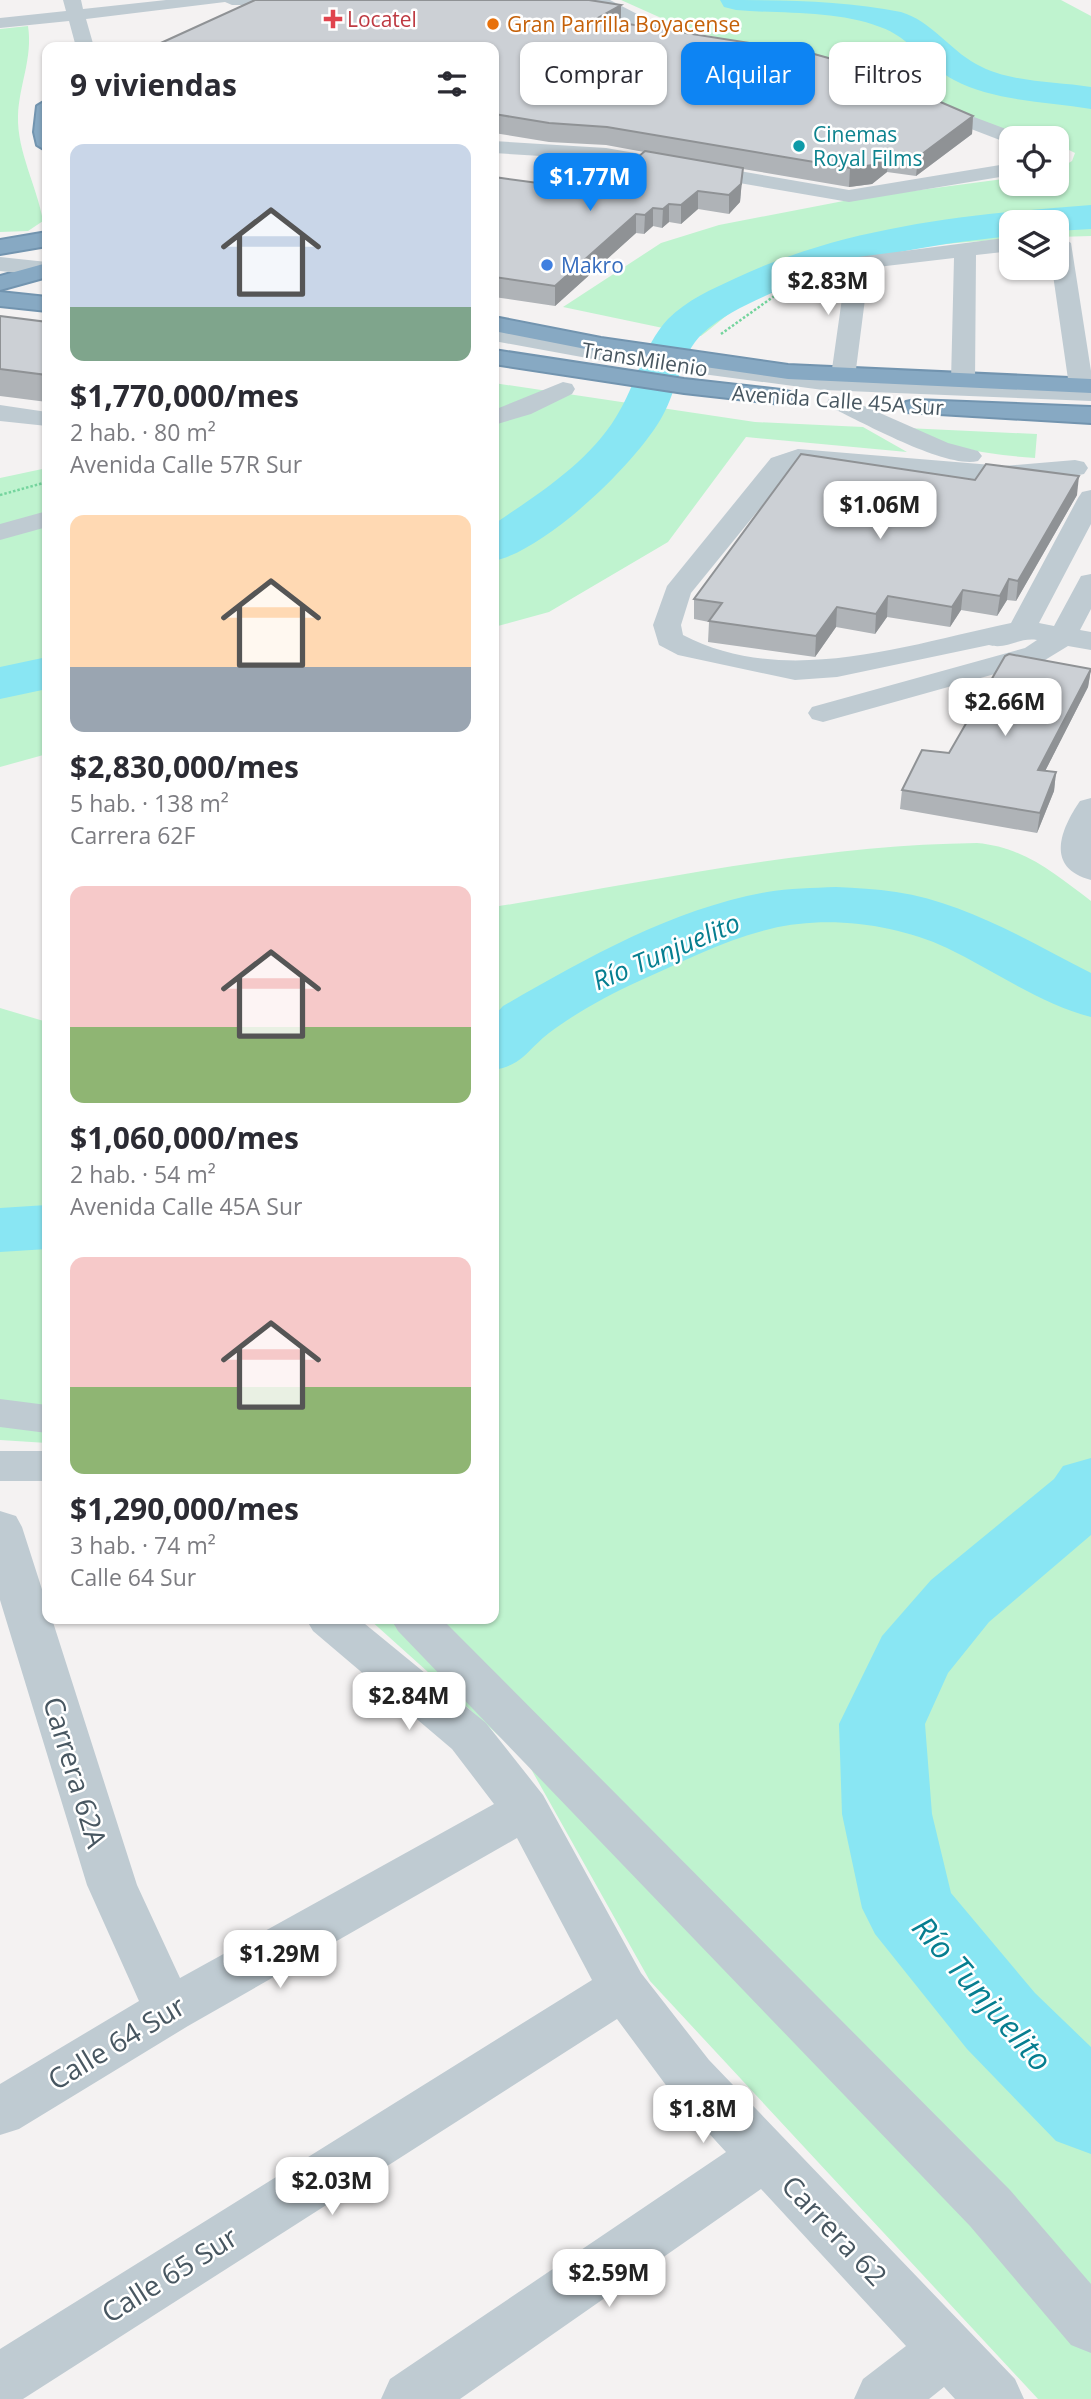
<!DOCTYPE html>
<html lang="es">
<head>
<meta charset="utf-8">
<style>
	body { margin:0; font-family:"Open Sans",sans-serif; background:#f2f2f3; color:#2b2b33; height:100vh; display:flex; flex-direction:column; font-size:26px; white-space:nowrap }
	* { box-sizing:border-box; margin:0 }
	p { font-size:23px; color:#7c7c81 }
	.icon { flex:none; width:38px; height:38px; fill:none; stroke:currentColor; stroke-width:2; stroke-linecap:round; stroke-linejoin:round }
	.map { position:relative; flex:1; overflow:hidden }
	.side { position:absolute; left:42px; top:42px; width:457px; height:1582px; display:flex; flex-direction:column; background:#fff; border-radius:14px; box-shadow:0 2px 5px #0004 }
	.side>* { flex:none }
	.guide { position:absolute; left:520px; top:42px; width:466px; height:63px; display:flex; gap:14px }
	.buttons { position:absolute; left:999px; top:126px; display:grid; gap:14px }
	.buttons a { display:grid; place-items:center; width:70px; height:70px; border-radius:14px; background:#fff; box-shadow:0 2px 5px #0004; font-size:35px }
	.price { position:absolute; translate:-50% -60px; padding:0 16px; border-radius:14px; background:#fff; color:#222; font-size:23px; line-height:46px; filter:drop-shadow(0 2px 4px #0008) }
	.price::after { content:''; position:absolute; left:50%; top:42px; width:21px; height:16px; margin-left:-10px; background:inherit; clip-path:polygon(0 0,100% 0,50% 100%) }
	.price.selected { background:#0d84f3; color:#fff }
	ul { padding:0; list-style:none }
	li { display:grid; align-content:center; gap:14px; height:371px; padding:0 28px }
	li span { display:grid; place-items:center; height:217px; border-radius:14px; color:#555 }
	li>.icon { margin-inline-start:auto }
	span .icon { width:126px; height:126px; fill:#fffc; stroke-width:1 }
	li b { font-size:30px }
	h2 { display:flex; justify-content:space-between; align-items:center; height:84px; padding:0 28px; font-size:30px }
	.tag { padding:0 24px; border-radius:14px; background:#fff; box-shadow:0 2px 5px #0004; font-size:24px; line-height:63px }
	.tag.selected { background:#0d84f3; color:#fff }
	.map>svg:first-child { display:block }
	.green { fill:#bff3cf }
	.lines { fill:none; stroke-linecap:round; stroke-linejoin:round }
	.river { fill:#89e6f3; fill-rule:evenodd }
	.highway-casing { stroke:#7294af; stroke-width:4 }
	.path { stroke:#74d49d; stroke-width:2.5; stroke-dasharray:2.5 2; stroke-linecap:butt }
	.minor { fill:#bfcbd2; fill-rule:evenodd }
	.highway { fill:#87a9c3; fill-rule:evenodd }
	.wall { fill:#afb3b7 }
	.shaded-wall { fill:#8f9295 }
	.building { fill:#ccd0d5; stroke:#8f9295; stroke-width:2 }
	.health-dot { fill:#e0444e; stroke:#fff; stroke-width:2.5 }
	.food-dot { fill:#e8710a; stroke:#fff; stroke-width:2.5 }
	.culture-dot { fill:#0f9aa8; stroke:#fff; stroke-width:2.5 }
	.shop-dot { fill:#3f7fe0; stroke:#fff; stroke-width:2.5 }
	.labels { text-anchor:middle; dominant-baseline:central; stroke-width:5; stroke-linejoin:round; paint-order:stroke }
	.far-health-label { font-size:21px; fill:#be3a42; stroke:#fff; text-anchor:start }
	.far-food-label { font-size:21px; fill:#c56008; stroke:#fff; text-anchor:start }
	.far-culture-label { font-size:21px; fill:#0d838f; stroke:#fff; text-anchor:start }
	.far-shop-label { font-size:21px; fill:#366cbe; stroke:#fff; text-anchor:start }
	.far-street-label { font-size:21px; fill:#485761; stroke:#fff }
	.water-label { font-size:26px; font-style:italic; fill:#067e90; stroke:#fff }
	.near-street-label { font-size:28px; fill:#485761; stroke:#fff }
	.near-water-label { font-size:32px; font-style:italic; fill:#067e90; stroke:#fff }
</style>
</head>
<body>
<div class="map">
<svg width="1091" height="2399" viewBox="0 0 1091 2399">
	<rect width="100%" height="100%" fill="#f4f2f2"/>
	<!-- green -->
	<g class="green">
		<path d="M621,0H1061L1091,16V236L1057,237V222H1012L1011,239C922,245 826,252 748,300C732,310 717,324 701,336L563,307L661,243L719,225L859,198L1011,178L1012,184H1057V170L1072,161L1075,153L1057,144V138H1037L994,126L742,44L688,30Z"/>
		<path d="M28,26C33,58 19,85 18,116C17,152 37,186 43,221L28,231L0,232V29Z"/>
		<polygon points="494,383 755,422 863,427 907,452 746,437 668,542 549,612 494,627"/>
		<path d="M906,428L1037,434L1035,458C983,454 954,449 906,428Z"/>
		<polygon points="47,468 47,754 0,767 0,478"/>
		<path d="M977,843C1024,847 1055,874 1091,901V2399H1038L650,1981L526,1760L369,1619H494V907C653,881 815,845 977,843Z"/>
		<polygon points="0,1008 47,1022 47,1443 0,1440"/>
	</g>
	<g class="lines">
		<!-- river -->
		<g class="river">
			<path d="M720,0C780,0 843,0 901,12C931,21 949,49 976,64C1010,83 1053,81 1091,87V109C1046,101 996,102 954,80C927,66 910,37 880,27C836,10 783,14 736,10L724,7Z"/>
			<path d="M1091,205V229L1057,231V222H1012V236C925,245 844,258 765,296C743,306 720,317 702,334C681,354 677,390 663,415C638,462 546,550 494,561V524C537,495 588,463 616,417C636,386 642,347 668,319C687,300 712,289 736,278C847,226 970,214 1091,205Z"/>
			<polygon points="47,657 47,689 0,699 0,667"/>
			<path d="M836,887C856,888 876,889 896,892C965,902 1030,942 1091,973V1017C1040,1004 995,971 947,948C895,924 827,915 770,929C724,940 680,963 637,982C608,995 574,1014 549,1033C526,1051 524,1064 494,1070V1016L503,1006C585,959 672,909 767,892C789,888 813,888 836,887Z"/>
			<polygon points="47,1205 47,1249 0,1252 0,1208"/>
			<polygon points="1091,1458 1091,1535 989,1622 948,1673 925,1724 932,1814 951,1893 1035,1993 1091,2047 1091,2154 1056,2141 967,2049 875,1934 862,1908 842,1814 839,1724 882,1636 931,1580 1054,1479 1063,1466"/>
		</g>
		<defs>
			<g id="highway">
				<polygon points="47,100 47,151 37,145 34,132 37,106"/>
				<polygon points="47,232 47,246 0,254 0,240"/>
				<polygon points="47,263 47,277 0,290 0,276"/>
				<polygon points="0,292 47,297 47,311 0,306"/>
				<polygon points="494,317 601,338 788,365 1091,379 1091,393 788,379 601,352 494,331"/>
				<polygon points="494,350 684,379 781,390 790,392 793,397 790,402 781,404 684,393 494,364"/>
				<polygon points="915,400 1091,407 1091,423 906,412 903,407 906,402"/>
			</g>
		</defs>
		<!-- highway casing -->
		<use href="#highway" class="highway-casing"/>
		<!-- path -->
		<g class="path">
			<polyline points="721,334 780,292 826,270"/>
			<polyline points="0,495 47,482"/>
		</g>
		<!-- minor -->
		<g class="minor">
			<polygon points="63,0 81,0 83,9 166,0 366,0 357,5 232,5 225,2 86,19 94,47 76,47 69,21 0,28 0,18 66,11"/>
			<polygon points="587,0 610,0 670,31 704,39 706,43 697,49 657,39"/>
			<polygon points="926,99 1019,134 1022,138 1012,138 1012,144 1005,142 919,109 916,105"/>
			<polygon points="494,141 606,148 849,190 1012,163 1012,175 849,202 606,160 494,153"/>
			<path d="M1060,236L1071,243L1091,371V401L823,390L598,360L494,341V327L598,346L831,376L847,263L850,258L1012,237V251L976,255L975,382L1069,386L1052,268H1057V237ZM954,258L951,381L855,377L869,268Z"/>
			<polygon points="0,257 47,262 47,276 0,271"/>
			<polygon points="563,382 572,384 575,389 572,394 531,414 494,425 494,410"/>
			<path d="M839,395L948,443L978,451L982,456L978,461C946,469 862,422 830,407L827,402L830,397Z"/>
			<polygon points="0,405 47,412 47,426 0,421"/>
			<path d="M798,449L1004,466L1075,460L1084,462L1088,468L1084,474C1018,490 947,478 881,470C852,467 824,462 795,465L691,593L681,625L683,635C784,688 906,645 1011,623L1078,498L1082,492L1091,490V524L1039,623L1054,626L1081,576L1091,574V609L1080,630L1091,632V650L1068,646L1045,660L823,722L812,719L808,713L812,707L1025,648L1037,640C1019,637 1007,650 989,645L837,677L795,680L678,655L659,645L653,625L667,586L771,458Z"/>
			<polygon points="47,511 47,527 0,540 0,524"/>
			<path d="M1091,798V880C1045,868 1060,830 1080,801Z"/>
			<polygon points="0,1399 47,1405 47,1433 0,1427"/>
			<rect x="0" y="1451" width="47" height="30"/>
			<polygon points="0,1511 16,1516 22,1527 47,1605 47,1619 52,1619 137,1885 180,1978 494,1804 452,1749 313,1631 306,1619 359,1619 486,1723 543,1795 641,1973 709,2060 1015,2379 1024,2399 955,2399 944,2387 929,2399 854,2399 863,2379 906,2346 761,2189 460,2399 381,2399 390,2379 726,2152 671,2092 617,2019 23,2399 0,2399 0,2349 592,1980 517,1838 188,2026 19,2129 0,2135 0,2084 139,2001 87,1885 0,1600"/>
			<polygon points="391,1619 442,1619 1010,2190 1091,2284 1091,2353 1071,2345 970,2226 398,1631"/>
		</g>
		<!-- highway -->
		<use href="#highway" class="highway"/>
	</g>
	<!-- wall -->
	<g class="wall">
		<polygon points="621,22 620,23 973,116 972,134 916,176 887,172 872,184 849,187 743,169 740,202 729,214 698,209 681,224 669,222 662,228 653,226 644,234 636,233 555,306 494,297 494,177 598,191 644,152 606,145 549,142 494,133 494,47"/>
		<polygon points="0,316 47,322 47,402 0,396"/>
		<polygon points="1077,495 1016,601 1007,600 997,616 961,610 950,627 887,617 875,634 836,627 815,657 708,642 709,622 694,619 694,599"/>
		<polygon points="1091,669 1088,687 1045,771 1056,772 1054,791 1037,833 900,809 902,790 949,753"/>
	</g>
	<!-- shaded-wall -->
	<g class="shaded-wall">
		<polygon points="621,5 621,22 596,36 596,19"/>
		<polygon points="973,116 972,134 916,176 918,157"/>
		<polygon points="889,153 887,172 872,184 849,187 850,168"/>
		<polygon points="743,168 740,202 729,214 729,195"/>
		<polygon points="698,191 698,209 681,224 681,205"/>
		<polygon points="669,204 669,222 662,228 663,209"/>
		<polygon points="653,208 653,226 644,234 645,215"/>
		<polygon points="636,214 636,233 555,306 555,286"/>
		<polygon points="1079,476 1077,495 1016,601 1018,581"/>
		<polygon points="1009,579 1007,600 997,616 1000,596"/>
		<polygon points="963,590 961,610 950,627 952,607"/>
		<polygon points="888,596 887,617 875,634 876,614"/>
		<polygon points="837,607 836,627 815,657 816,636"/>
		<polygon points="1091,669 1088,687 1036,789 1038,770"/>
		<polygon points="1056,772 1054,791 1037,833 1040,813"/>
	</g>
	<!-- building -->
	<g class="building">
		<polygon points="255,0 589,0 621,5 596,19 807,52 857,66 973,116 918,157 889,153 873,165 850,168 607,127 549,123 494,114 494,47 152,47"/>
		<polygon points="645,151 743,168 741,184 729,195 698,191 681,205 669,204 663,209 653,208 645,215 636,214 555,286 494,277 494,177 598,191"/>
		<polygon points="0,316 47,322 47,375 0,369"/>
		<polygon points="801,454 975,480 986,464 1079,476 1018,581 1009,579 1000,596 963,590 952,607 888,596 876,614 837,607 816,636 709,621 722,603 694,599"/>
		<polygon points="1009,654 1091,669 1038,770 1056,772 1040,813 902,790 922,750 949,753 1005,656"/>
	</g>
	<!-- markers -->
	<path class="health-dot" d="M329.5 8.5h7v7h7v7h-7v7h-7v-7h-7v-7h7z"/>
	<circle class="food-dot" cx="493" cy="24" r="7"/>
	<circle class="culture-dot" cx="799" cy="146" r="7"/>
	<circle class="shop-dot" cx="547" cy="265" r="7"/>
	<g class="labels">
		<!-- far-health labels -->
		<g class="far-health-label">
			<text x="347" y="19">Locatel</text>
		</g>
		<!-- far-food labels -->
		<g class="far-food-label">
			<text x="507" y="24">Gran Parrilla Boyacense</text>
		</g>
		<!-- far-culture labels -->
		<g class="far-culture-label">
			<text x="813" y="134">Cinemas<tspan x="813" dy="24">Royal Films</tspan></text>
		</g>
		<!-- far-shop labels -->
		<g class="far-shop-label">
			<text x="561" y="265">Makro</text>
		</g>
		<!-- far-street labels -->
		<g class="far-street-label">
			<text transform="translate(645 359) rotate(9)">TransMilenio</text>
			<text transform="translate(838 400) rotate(4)">Avenida Calle 45A Sur</text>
		</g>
		<!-- water labels -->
		<g class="water-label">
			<text transform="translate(666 951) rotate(-23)">Río Tunjuelito</text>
		</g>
		<!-- near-street labels -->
		<g class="near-street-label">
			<text transform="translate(76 1772) rotate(73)">Carrera 62A</text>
			<text transform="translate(116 2042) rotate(-31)">Calle 64 Sur</text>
			<text transform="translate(835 2230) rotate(47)">Carrera 62</text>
			<text transform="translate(169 2274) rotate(-32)">Calle 65 Sur</text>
		</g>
		<!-- near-water labels -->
		<g class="near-water-label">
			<text transform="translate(983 1993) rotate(49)">Río Tunjuelito</text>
		</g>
	</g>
</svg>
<div class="buttons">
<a><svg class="icon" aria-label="locate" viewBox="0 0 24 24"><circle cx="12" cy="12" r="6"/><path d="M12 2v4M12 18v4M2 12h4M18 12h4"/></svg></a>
<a><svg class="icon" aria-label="layers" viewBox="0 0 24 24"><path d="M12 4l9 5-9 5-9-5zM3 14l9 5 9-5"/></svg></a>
</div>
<b class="price selected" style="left:590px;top:213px">$1.77M</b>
<b class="price" style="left:828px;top:317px">$2.83M</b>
<b class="price" style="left:880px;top:541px">$1.06M</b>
<b class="price" style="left:1005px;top:738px">$2.66M</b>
<b class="price" style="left:409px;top:1732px">$2.84M</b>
<b class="price" style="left:280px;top:1990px">$1.29M</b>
<b class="price" style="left:703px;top:2145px">$1.8M</b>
<b class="price" style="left:332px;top:2217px">$2.03M</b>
<b class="price" style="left:609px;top:2309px">$2.59M</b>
<div class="guide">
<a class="tag">Comprar</a>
<a class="tag selected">Alquilar</a>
<a class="tag">Filtros</a>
</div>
<section class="side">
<h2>9 viviendas<svg class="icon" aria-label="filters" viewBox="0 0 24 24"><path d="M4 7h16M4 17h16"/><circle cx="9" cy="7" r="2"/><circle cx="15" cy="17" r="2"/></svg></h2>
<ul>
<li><span style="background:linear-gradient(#c9d6e8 75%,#7fa58c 0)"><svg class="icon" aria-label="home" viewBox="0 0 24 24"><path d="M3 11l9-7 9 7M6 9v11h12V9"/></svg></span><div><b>$1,770,000/mes</b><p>2 hab. · 80 m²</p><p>Avenida Calle 57R Sur</p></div></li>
<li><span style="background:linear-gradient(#ffd9b3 70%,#9aa5b1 0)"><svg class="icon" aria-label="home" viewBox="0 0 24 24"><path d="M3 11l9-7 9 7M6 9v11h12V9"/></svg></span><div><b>$2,830,000/mes</b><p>5 hab. · 138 m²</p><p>Carrera 62F</p></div></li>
<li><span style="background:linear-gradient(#f6c9c9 65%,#8fb573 0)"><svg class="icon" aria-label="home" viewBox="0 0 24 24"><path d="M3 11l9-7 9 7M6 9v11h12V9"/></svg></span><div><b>$1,060,000/mes</b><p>2 hab. · 54 m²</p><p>Avenida Calle 45A Sur</p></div></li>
<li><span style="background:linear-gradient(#f6c9c9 60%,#8fb573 0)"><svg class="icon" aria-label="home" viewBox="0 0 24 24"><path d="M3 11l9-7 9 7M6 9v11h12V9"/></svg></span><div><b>$1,290,000/mes</b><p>3 hab. · 74 m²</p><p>Calle 64 Sur</p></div></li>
</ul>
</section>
</div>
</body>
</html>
